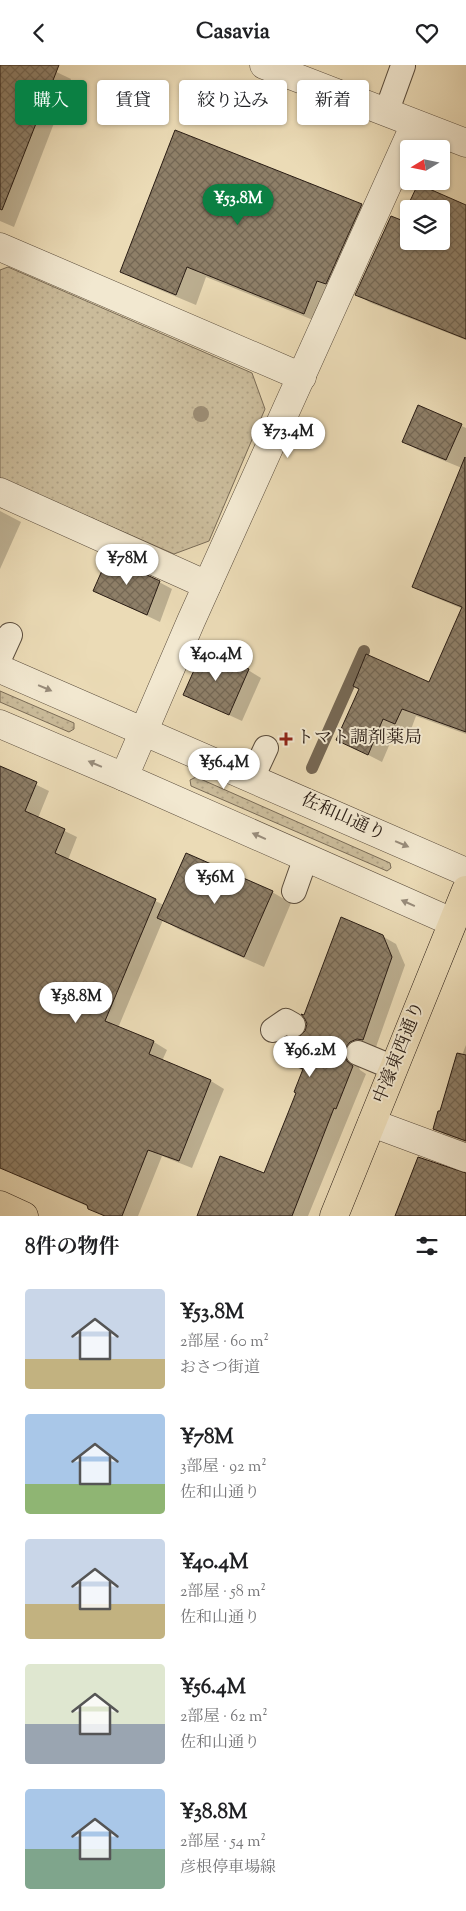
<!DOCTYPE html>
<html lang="ja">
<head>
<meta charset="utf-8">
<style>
	body { margin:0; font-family:"Sorts Mill Goudy","Noto Serif JP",serif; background:#f2f2f2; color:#202124; height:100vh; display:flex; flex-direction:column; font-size:19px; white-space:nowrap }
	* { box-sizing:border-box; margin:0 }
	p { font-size:16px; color:#757577 }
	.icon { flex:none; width:28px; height:28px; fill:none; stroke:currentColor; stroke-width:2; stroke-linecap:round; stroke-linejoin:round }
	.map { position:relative; height:1151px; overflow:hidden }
	.drawer { display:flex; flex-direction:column; background:#fff; flex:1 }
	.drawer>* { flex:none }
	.top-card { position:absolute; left:15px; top:15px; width:436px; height:45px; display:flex; gap:10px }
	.needle { width:32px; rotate:260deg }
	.controls { position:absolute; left:400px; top:75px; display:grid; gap:10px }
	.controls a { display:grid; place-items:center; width:50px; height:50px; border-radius:5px; background:#fff; box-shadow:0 1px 4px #0004; font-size:25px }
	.price { position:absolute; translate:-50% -42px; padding:0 11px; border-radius:18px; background:#fff; color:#222; font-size:16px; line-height:32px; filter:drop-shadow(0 1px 2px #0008) }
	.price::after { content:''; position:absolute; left:50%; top:30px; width:15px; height:11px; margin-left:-8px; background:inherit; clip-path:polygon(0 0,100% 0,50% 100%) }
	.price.current { background:#0b8043; color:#fff }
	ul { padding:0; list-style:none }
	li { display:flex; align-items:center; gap:15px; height:125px; padding:0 25px }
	li span { display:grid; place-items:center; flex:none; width:140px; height:100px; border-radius:5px; color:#555 }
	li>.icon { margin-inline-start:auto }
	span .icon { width:60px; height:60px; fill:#fffc; stroke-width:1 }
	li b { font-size:21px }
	h2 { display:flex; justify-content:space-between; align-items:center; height:60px; padding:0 25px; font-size:21px }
	.chip { padding:0 18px; border-radius:5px; background:#fff; box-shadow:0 1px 4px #0004; font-size:18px; line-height:45px }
	.chip.current { background:#0b8043; color:#fff }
	header { display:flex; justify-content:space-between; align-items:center; height:65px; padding:0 25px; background:#fff; font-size:22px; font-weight:800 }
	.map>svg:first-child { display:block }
	.grass { fill:url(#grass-dots); stroke:#7a6c57 }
	.shadow { fill:#0003; fill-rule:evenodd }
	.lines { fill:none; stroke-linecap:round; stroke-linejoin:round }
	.stream { stroke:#766854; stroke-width:12 }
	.building { fill:url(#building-cross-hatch); stroke:#291c14; fill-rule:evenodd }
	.service-casing { stroke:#5a4c3c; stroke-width:26 }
	.minor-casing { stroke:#5a4c3c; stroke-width:29 }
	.tertiary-casing { stroke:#5a4c3c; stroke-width:29 }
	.primary-casing { stroke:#291c14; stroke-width:29 }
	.service { stroke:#f2e8d0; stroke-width:24 }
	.minor { stroke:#f2e8d0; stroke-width:28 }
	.tertiary { stroke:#f2e8d0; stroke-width:28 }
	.primary { stroke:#ebdbb6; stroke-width:28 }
	.tree { fill:#9b8c73 }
	.oneway { fill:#988c7b }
	.poi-dot { fill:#8f2418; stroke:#f2e8d0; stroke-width:2 }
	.labels { text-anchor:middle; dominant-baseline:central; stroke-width:4; stroke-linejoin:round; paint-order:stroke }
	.poi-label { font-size:18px; fill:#291c14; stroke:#f2e8d0; text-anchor:start }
	.street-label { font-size:18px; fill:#291c14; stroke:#f2e8d0 }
</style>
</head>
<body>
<header><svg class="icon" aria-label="back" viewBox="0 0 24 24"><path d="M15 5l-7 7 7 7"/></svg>Casavia<svg class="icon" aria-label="heart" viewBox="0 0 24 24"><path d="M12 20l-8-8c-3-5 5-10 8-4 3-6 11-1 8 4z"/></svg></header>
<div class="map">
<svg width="466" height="1151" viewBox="0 0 466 1151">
	<defs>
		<pattern id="grass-dots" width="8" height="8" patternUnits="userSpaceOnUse" patternTransform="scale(1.25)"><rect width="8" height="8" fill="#cabb9a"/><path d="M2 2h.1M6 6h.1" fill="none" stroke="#aea084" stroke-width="1.8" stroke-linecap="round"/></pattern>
		<pattern id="building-cross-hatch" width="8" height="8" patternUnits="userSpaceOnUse" patternTransform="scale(1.25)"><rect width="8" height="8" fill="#8e7f68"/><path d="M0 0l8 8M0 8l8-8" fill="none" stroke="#746754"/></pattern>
	</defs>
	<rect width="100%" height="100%" fill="#ebdbb6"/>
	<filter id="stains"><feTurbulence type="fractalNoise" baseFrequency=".004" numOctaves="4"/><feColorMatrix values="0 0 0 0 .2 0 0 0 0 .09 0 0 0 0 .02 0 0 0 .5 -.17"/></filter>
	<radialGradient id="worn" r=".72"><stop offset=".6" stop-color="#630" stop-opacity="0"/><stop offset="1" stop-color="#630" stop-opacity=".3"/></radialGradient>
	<!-- grass -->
	<g class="grass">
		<polygon points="8,202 252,308 265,344 209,476 174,489 0,413 0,205"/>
		<polygon points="0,626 74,658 74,664 69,667 0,637"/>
		<polygon points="196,712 390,798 391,803 387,806 191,721 190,715"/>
	</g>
	<!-- shadow -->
	<g class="shadow">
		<polygon points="6,0 42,0 71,14 14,162 0,156 0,16"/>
		<path d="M418,121L466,142V275L371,238L357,230L402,157ZM409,144H441V176H409Z"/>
		<polygon points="361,140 380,152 323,259 206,212 196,240 141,217 122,206"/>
		<polygon points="419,342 466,363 466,669 416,651 410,667 397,662 382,697 337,674 430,619 463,544 427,529 413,521 462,403 418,385 404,377"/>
		<polygon points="0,446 21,457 0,504"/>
		<polygon points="159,517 172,524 160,557 95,526"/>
		<polygon points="204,586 248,605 261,613 242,656 185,630"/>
		<polygon points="0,702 49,726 38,753 77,772 68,795 164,840 272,827 291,838 264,902 178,864 163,855 118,963 154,977 167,985 162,996 211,1016 224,1024 192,1103 162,1091 138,1151 103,1151 89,1142 34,1118 0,1099"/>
		<polygon points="382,871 396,879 405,900 376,982 371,981 357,998 360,1005 366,1009 308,1151 198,1151 264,1110 298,1028 304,1006 280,994 294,975 300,973"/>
		<polygon points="466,980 466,1078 447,1071 434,1063"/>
	</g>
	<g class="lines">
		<!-- stream -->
		<polyline class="stream" points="312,703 364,586"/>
	</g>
	<!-- building -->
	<g class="building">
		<polygon points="0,0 59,0 2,145 0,144"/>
		<polygon points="175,65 362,139 326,219 317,216 304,249 187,202 176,230 120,207"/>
		<path d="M418,119L466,140V274L355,230L391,151L401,155ZM409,144H441V176H409Z"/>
		<polygon points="418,340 462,359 446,395 402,377"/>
		<polygon points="465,392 466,667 402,644 395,659 383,654 368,690 336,675 359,624 353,621 366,589 429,617 462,542 412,522"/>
		<polygon points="108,492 160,516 147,550 93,526"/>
		<polygon points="203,585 249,604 229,650 183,630"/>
		<polygon points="0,701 37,717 25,746 65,764 55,788 156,834 105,956 154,976 149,989 211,1015 179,1096 148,1085 122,1151 105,1151 88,1144 87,1140 0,1103"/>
		<polygon points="186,788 273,826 244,892 157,853"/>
		<polygon points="341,852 383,870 392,892 363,975 357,974 350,977 345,983 344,989 347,996 353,1001 336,1044 334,1043 292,1151 197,1151 220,1091 264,1108 296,1028 294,1027 303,1004 279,995 288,972 294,974 299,972 305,966 307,959 305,954 301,949 304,950"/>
		<polygon points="457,988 466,990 466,1076 433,1064 438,1046 440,1046"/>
		<polygon points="418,1092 466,1108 466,1151 395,1151"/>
	</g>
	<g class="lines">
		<defs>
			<g id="service">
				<polyline points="386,48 403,1"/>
				<polyline points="0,592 10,570"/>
				<polyline points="252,713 266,683"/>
				<polyline points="294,826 306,792"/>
				<polyline points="273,965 286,956 293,960"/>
				<polyline points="358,988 394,1003"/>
			</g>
			<g id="minor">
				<polyline points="0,182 302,312"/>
				<polyline points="0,427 207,520"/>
				<polyline points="124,712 191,556 415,59"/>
				<polyline points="372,1058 466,1093"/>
			</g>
			<g id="tertiary">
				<polyline points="264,0 466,78"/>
				<polyline points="0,604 466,807"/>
				<polyline points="0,659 124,712 452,857"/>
			</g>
			<g id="primary">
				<polyline points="0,1140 24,1151"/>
				<polyline points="334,1151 466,825"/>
			</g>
		</defs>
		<!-- service casing -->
		<use href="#service" class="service-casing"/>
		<!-- minor casing -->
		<use href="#minor" class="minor-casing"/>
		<!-- tertiary casing -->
		<use href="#tertiary" class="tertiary-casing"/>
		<!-- primary casing -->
		<use href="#primary" class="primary-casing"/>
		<!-- service -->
		<use href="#service" class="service"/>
		<!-- minor -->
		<use href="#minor" class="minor"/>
		<!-- tertiary -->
		<use href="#tertiary" class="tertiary"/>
		<!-- primary -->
		<use href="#primary" class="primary"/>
	</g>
	<!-- trees -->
	<circle class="tree" cx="201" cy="349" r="8"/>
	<!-- one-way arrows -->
	<defs><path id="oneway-solid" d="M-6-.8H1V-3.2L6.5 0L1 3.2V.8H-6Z" transform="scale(1.25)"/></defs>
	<g class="oneway">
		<use href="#oneway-solid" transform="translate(45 623) rotate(23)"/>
		<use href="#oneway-solid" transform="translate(95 699) rotate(-157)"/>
		<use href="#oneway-solid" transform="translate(259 771) rotate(-156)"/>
		<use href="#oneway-solid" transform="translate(402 779) rotate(23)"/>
		<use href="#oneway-solid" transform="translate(408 838) rotate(-156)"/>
	</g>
	<!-- markers -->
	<path class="poi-dot" d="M283.5 666.5h5v5h5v5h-5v5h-5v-5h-5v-5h5z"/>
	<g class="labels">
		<!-- poi labels -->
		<g class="poi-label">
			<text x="296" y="674">トマト調剤薬局</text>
		</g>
		<!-- street labels -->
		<g class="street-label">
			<text transform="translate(343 753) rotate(24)">佐和山通り</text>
			<text transform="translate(400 988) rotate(-68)">中濠東西通り</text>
		</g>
	</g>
	<rect width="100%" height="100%" filter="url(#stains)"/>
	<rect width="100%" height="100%" fill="url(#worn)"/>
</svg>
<div class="controls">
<a><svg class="needle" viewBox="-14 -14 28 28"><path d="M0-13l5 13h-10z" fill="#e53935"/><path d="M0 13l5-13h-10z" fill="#757577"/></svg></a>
<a><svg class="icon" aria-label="layers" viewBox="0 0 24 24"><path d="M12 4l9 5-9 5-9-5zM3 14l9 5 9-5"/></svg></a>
</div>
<b class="price current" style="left:238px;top:161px">¥53.8M</b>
<b class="price" style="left:288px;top:394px">¥73.4M</b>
<b class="price" style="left:127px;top:521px">¥78M</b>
<b class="price" style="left:216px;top:617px">¥40.4M</b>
<b class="price" style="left:224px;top:725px">¥56.4M</b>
<b class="price" style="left:215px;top:840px">¥56M</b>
<b class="price" style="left:76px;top:959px">¥38.8M</b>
<b class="price" style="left:310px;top:1013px">¥96.2M</b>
<div class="top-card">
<a class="chip current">購入</a>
<a class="chip">賃貸</a>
<a class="chip">絞り込み</a>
<a class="chip">新着</a>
</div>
</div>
<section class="drawer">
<h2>8件の物件<svg class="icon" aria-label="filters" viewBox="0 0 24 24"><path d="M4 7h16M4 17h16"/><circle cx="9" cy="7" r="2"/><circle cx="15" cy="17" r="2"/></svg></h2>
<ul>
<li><span style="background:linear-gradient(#c9d6e8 70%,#c2b280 0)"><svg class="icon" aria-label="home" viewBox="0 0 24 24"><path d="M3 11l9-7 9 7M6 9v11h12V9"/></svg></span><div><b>¥53.8M</b><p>2部屋 · 60 m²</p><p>おさつ街道</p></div></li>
<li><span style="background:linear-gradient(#a9c7e8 70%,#8fb573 0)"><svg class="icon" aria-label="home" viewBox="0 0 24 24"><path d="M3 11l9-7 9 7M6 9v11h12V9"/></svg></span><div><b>¥78M</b><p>3部屋 · 92 m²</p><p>佐和山通り</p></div></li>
<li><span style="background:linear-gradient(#c9d6e8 65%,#c2b280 0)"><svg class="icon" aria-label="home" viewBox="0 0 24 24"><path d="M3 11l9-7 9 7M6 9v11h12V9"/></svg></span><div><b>¥40.4M</b><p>2部屋 · 58 m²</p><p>佐和山通り</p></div></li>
<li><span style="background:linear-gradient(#dfe7d0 60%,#9aa5b1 0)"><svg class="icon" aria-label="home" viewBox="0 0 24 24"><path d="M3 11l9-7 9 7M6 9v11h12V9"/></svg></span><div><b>¥56.4M</b><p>2部屋 · 62 m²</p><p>佐和山通り</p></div></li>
<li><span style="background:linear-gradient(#a9c7e8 60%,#7fa58c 0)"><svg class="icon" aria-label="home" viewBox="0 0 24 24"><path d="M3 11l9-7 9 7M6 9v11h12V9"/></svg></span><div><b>¥38.8M</b><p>2部屋 · 54 m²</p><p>彦根停車場線</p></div></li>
</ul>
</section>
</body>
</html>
